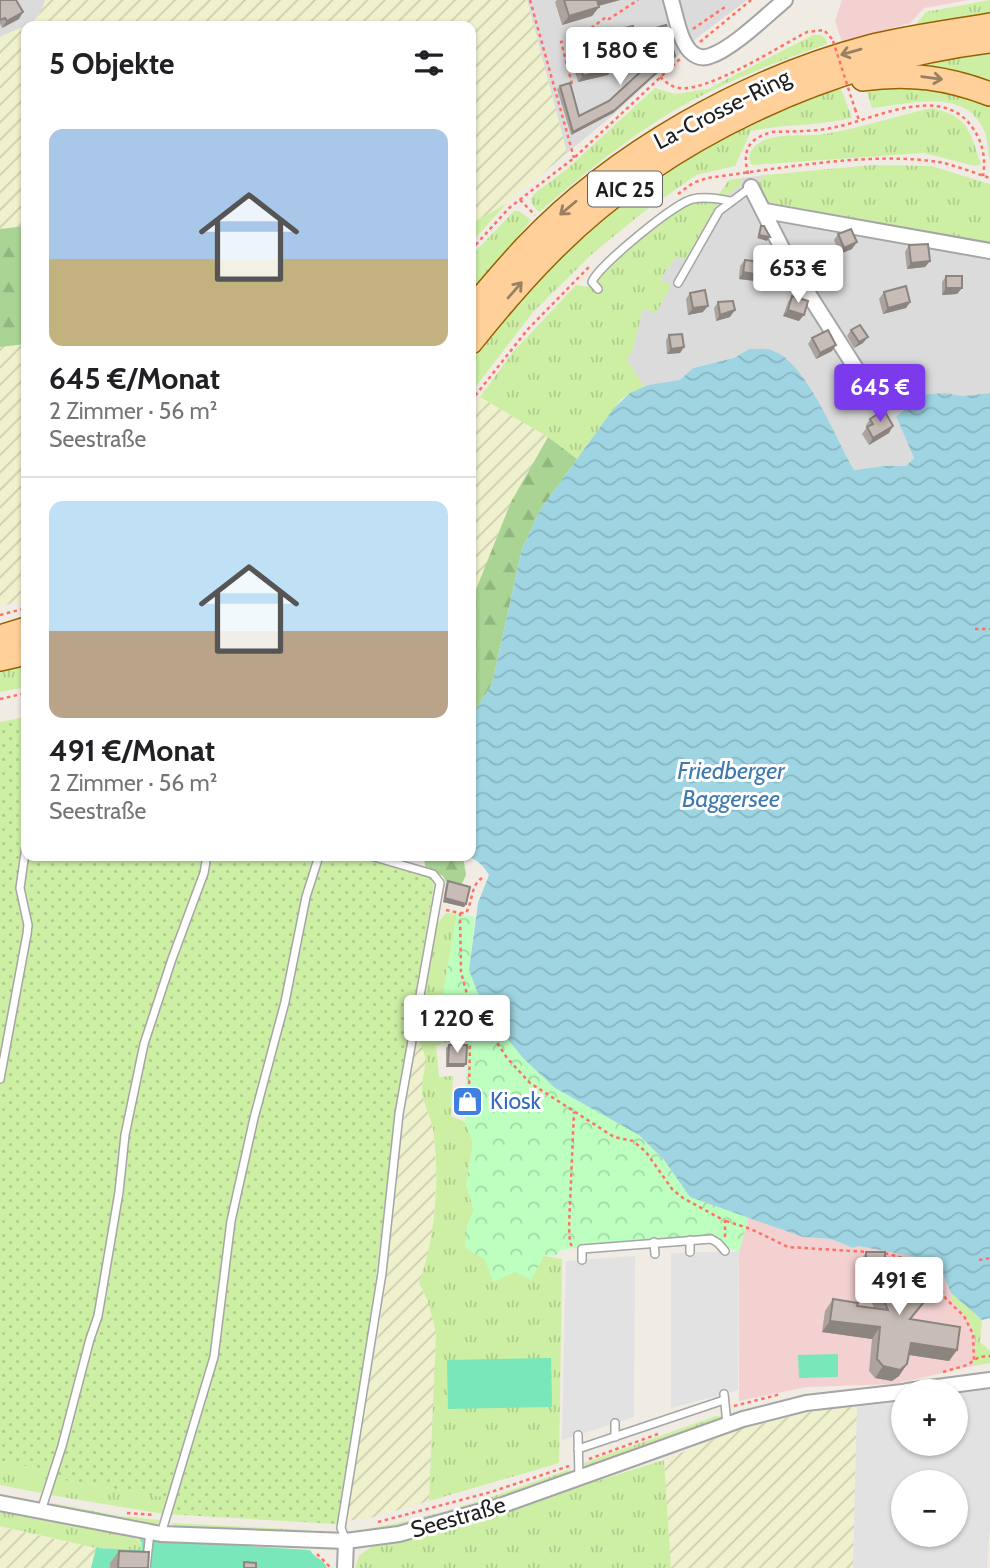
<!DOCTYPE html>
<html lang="de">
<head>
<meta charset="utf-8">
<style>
	body { margin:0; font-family:Cabin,sans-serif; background:#f6f6f6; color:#202124; height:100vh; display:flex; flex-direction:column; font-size:26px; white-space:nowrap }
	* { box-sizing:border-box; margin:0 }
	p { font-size:23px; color:#757577 }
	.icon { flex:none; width:38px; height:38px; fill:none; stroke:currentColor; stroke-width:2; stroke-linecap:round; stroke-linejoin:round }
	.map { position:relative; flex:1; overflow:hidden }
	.side { position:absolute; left:21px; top:21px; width:455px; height:840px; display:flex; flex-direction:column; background:#fff; border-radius:14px; box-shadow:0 2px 5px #0004 }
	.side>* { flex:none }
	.controls { position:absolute; left:891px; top:1379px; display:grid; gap:14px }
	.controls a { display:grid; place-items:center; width:77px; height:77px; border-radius:50%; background:#fff; box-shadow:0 2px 5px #0004; font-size:35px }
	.price { position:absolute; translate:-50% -60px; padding:0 16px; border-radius:7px; background:#fff; color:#222; font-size:23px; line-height:46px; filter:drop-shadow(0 2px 4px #0008) }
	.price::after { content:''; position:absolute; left:50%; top:42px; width:21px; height:16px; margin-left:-10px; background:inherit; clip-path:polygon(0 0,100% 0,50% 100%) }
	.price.current { background:#7c3aed; color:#fff }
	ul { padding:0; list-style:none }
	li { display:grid; align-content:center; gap:14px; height:371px; padding:0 28px }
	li+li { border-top:2px solid #e0e0e0 }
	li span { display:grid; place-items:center; height:217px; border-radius:14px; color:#555 }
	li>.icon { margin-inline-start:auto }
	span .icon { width:126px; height:126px; fill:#fffc; stroke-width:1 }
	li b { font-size:30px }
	h2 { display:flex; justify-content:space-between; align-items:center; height:84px; padding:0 28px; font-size:30px }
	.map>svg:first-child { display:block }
	.residential { fill:#dcdbdb }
	.commercial { fill:#f3d1d1 }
	.farmland { fill:url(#farmland-furrows) }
	.grass { fill:url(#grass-tufts) }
	.forest { fill:url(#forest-firs) }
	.park { fill:url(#park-crowns) }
	.garden { fill:url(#garden-dots) }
	.pitch { fill:#79e7b9 }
	.parking { fill:#e2e2e2; fill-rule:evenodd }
	.water { fill:url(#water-waves) }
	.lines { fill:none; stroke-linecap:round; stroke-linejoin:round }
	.service-casing { stroke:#a5a5a5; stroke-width:10 }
	.minor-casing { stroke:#a5a5a5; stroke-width:18 }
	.primary-casing { stroke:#986100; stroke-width:26 }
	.path { stroke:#ff7065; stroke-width:2.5; stroke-dasharray:3.5 3.5; stroke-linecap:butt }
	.service { stroke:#fff; stroke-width:7 }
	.minor { stroke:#fff; stroke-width:14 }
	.primary { stroke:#ffd099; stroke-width:23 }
	.path-bridge { stroke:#ff7065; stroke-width:2.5; stroke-dasharray:3.5 3.5; stroke-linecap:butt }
	.wall { fill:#aca39d }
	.shaded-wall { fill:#8c847f }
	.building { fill:#c8bdb6; stroke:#8c847f; stroke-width:2 }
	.oneway { stroke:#9a8062 }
	.labels { text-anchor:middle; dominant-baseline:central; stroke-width:6; stroke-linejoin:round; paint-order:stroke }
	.shield { fill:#fff; stroke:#626262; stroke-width:2 }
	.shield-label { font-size:21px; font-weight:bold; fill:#1e1e1e }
	.street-label { font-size:23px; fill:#1e1e1e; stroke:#fff }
	.shop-label { font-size:23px; fill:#366cbe; stroke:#fff; text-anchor:start }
	.water-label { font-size:24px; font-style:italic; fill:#3f7aaf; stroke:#fff }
</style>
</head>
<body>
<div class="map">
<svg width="990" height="1568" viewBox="0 0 990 1568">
	<defs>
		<pattern id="farmland-furrows" width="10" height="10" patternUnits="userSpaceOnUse" patternTransform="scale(1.75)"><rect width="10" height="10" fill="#eff1cd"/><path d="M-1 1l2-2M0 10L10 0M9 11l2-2" fill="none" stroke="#ccceb0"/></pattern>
		<pattern id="grass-tufts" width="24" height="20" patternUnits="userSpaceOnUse" patternTransform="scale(1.75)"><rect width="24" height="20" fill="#ccefa4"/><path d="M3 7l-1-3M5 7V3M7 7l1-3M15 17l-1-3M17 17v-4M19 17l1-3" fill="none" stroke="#afcc8d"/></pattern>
		<pattern id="forest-firs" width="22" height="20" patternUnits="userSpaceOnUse" patternTransform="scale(1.75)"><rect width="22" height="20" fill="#a9d494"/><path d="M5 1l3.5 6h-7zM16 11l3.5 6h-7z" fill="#91b67f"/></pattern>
		<pattern id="park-crowns" width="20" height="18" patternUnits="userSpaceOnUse" patternTransform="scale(1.75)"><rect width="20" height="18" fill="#bcffbf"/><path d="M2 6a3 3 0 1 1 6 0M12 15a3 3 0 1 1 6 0" fill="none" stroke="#a1daa4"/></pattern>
		<pattern id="garden-dots" width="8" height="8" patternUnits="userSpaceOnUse" patternTransform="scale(1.75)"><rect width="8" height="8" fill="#ccefa4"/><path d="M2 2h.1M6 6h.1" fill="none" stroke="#afcc8d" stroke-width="1.8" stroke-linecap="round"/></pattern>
		<pattern id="water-waves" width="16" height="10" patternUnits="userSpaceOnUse" patternTransform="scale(1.75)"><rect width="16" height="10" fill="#9fd5e2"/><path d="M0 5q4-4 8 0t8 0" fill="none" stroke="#88b6c1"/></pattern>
	</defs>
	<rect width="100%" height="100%" fill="#f0ebe3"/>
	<!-- residential -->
	<g class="residential">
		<polygon points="0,0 45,0 42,10 32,23 0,37"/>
		<polygon points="527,0 747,0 698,37 613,115 567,153"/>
		<polygon points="766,175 758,180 765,198 990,244 990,393 964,396 945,393 927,394 896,415 914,458 906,466 884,466 853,470 806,381 749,349 734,358 693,368 680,380 644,387 625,358 632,351 643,308 670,285 660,279 678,255 685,260 720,200 742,184 742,178"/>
	</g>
	<!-- commercial -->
	<g class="commercial">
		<polygon points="842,0 969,0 924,8 910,23 842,42 835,21"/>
		<polygon points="749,1216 803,1237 831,1239 853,1248 858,1246 926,1259 944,1274 951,1293 951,1300 967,1316 975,1335 976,1355 973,1366 894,1384 807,1387 739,1401 739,1252"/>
	</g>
	<!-- farmland -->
	<g class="farmland">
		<polygon points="45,0 527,0 567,153 506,204 471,224 471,26 26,26 26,226 0,229 0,37 32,23 42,10"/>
		<polygon points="26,344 26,600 0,606 0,347"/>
		<polygon points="480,397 548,437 511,502 471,602 471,408"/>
		<polygon points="416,1037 426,1053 423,1096 433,1128 436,1174 434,1223 426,1263 419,1283 428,1301 436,1333 429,1501 374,1517 347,1521 353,1472 376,1347 388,1268 392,1204"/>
		<polygon points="857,1407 853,1568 671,1568 664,1460 739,1429 827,1408"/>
		<polygon points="0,1527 96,1548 91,1568 0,1568"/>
	</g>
	<!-- grass -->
	<g class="grass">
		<polygon points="990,0 990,15 911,30 926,12"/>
		<path d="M813,35H821L826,39L827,44C775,62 720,84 673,111C624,140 582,176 539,212L531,203V199L534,194L567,169L655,88L675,94L708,89Z"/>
		<polygon points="990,51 990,89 906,69 923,61"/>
		<path d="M911,88L972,95L990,106V160C987,151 988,141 985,133C967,86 910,104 872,108L867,92L878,89Z"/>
		<path d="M841,89L852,118C818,126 784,124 751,131L735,166L696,175L642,213L591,255L533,312L471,393V356C553,259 643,171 761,118C787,106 812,93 841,89Z"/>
		<path d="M932,108C970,117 969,131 981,164L975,166L924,153L752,165C746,157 751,148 759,143C777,132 804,137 825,134C861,128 896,116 932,108Z"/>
		<polygon points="872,165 931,166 990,184 990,244 774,204 765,198 758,180 766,175"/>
		<polygon points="742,178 742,184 720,200 685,260 677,256 660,279 671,285 656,313 643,309 632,352 626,358 644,387 621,399 577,459 548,437 480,397 513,352 576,285 587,287 645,236 689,203 713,202 729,180"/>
		<polygon points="506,204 471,243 471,224"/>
		<polygon points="514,211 519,211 531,220 471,297 471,256"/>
		<polygon points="26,662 26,687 0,692 0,668"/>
		<path d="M446,913L457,914L444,988V1025L453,1028L451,1041L436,1046L439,1077L453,1076L451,1116L465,1122L473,1143L466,1185L474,1210L467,1226L544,1256L562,1259L559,1463L429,1501L436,1333L428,1301L419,1283C436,1235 440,1180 433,1129C431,1118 426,1109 423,1098C418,1071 435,1066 416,1037L437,924Z"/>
		<path d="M951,1293L982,1320L980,1342L990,1351V1363L973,1366C980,1336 972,1321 951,1300Z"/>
		<polygon points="716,1416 721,1416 721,1421 586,1471 584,1463"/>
		<polygon points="664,1460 671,1568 355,1568 359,1556 371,1547 422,1536"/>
		<polygon points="0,1462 49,1470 41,1493 0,1485"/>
		<path d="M570,1469L566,1476C512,1496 457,1515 400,1527C383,1530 362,1536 346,1532C422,1522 498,1496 570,1469Z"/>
		<polygon points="56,1477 58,1479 170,1498 164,1514 50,1495"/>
		<polygon points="52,1503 120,1516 160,1520 157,1525 151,1526 54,1508 51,1505"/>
		<polygon points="0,1511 133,1537 142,1543 142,1550 96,1548 0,1526"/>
		<polygon points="171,1523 310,1530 311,1531 176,1528"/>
	</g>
	<!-- forest -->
	<g class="forest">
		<polygon points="26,226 26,344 0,347 0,229"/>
		<polygon points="548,437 577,459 540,510 522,549 492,684 476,709 471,729 471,602 511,502"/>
		<polygon points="385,856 463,856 466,875 461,886 446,882 443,876 425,866 424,857 397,859"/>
	</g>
	<!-- park -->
	<polygon class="park" points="457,914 475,917 469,970 555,1088 639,1135 664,1160 690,1197 749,1216 739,1252 711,1239 574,1248 561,1250 556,1255 544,1256 531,1280 515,1272 493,1282 485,1259 465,1248 467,1226 474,1210 466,1185 473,1143 465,1122 468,1034 444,1025 444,988"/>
	<!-- garden -->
	<polygon class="garden" points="26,717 26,856 354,856 435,879 395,1117 371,1319 337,1524 164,1514 169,1498 58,1479 49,1470 0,1462 0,722"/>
	<!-- pitch -->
	<g class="pitch">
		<polygon points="838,1354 838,1377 799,1378 798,1355"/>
		<polygon points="551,1358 552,1407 448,1409 447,1360"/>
		<path d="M139,1539L310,1550C314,1558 324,1559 327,1568H91L96,1548L142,1550V1543Z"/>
	</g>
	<!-- parking -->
	<g class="parking">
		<polygon points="690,1252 739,1252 738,1390 671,1408 671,1254"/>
		<polygon points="635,1256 634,1417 562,1440 566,1261"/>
		<path d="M990,1385V1528L987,1568H853L857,1407L903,1401V1444H956V1392ZM903,1482H956V1535H903Z"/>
	</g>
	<!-- water -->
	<path class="water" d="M749,349C756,349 764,348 771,350C806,360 836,440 854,470L884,466H906L914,458L896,416L927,394L945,393L964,396L990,393V1318L982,1320L951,1293L943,1274L926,1259L858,1246L853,1248L831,1239L803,1237L690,1197L664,1160L639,1135L555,1088L523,1058L502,1032L477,991L469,970L478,903L489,875C484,866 476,859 467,856H471V729L476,709L492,684L522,549L540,510L614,408L630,393L648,385L680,380L693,368L734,358Z"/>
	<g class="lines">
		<defs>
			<g id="service">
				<polyline points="678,283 719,211 751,187"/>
				<path d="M598,289L592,282C597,267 677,201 693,199C705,196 719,199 731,201"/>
				<polyline points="0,1079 27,934 28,925 20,888 26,846"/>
				<polyline points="690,1240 690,1252"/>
				<polyline points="654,1242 655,1254"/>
				<polyline points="582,1260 582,1249 711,1239 718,1243 725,1251"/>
				<polyline points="724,1394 727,1424"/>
				<polyline points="578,1435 579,1478"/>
				<polyline points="615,1437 615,1423"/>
				<polyline points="578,1449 724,1400"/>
				<polyline points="41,1511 62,1446 90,1339 98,1316 119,1192 125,1135 144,1044 172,959 204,873 207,856"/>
				<polyline points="161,1534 214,1357 231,1221 254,1118 285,1002 306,897 319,856"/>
				<polyline points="346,1541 341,1528 382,1273 399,1114 440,883 433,874 371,856"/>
				<polyline points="146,1568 150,1532"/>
			</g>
			<g id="minor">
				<path d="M671,0C676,16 679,39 690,51C696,57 703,59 710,56C732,49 766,16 785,0"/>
				<polyline points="751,187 792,268 874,397"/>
				<polyline points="765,211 990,251"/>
				<polyline points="907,1391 990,1380"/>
				<polyline points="0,1503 161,1534 346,1541 399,1534 500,1506 743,1419 806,1403 903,1392"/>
				<polyline points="345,1568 346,1541"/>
			</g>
			<g id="primary">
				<path d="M863,79C908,72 948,78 990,94"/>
				<path d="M471,310C489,289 507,267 527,246C614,154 747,79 869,47C909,37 950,32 990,25"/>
				<path d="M471,342C495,312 520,282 548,254C663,137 828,61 990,41"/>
				<polyline points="0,637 26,629"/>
				<polyline points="0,659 26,653"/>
			</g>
		</defs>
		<!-- service casing -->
		<use href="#service" class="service-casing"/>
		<!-- minor casing -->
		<use href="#minor" class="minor-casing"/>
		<!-- primary casing -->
		<use href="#primary" class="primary-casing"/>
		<!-- path -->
		<g class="path">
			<polyline points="530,0 574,158"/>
			<polyline points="693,29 725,7"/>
			<polyline points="700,42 751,0"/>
			<path d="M660,77C666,82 671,87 679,88C708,92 778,47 807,32L824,30L832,39"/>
			<polyline points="572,84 561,42 582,35 606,17 609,19 638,0"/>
			<polyline points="855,109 859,120"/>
			<path d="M748,174C742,150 748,139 772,132C793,131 815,132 836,127C878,118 944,82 974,130C983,143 986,160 983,176"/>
			<path d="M678,194L693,183L707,178C778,169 874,150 944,163C959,167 975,173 990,178"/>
			<polyline points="520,200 535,215"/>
			<polyline points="471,250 509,208 574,158 681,58"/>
			<polyline points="471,401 528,329 589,267"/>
			<polyline points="0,615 26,608"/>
			<polyline points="975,629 990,629"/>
			<polyline points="0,699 26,693"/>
			<polyline points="446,910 460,913 461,972 468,998 507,1058 530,1083 614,1137 633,1141 646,1152 672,1189 683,1198 725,1221 725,1237"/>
			<path d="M460,913H466C473,902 470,886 482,878"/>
			<polyline points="423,1030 470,1040 490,1034"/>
			<polyline points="469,1091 470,1042"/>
			<polyline points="726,1221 751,1229 788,1247 868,1252"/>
			<polyline points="572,1246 570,1243 569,1227 574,1112"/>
			<polyline points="885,1253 907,1259 926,1271 936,1281 946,1299 964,1316 973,1334 974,1360"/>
			<polyline points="979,1260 990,1258"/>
			<polyline points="943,1372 967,1365 979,1357 990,1356"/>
			<polyline points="734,1406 781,1394"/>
			<polyline points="589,1459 658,1434"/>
			<polyline points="127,1513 155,1515"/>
			<polyline points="378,1522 491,1492 569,1466"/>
			<polyline points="317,1554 331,1568"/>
		</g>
		<!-- service -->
		<use href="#service" class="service"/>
		<!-- minor -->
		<use href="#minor" class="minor"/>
		<!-- primary -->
		<use href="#primary" class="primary"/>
		<!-- path-bridge -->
		<polyline class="path-bridge" points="833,41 855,109"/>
	</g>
	<!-- wall -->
	<g class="wall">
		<polygon points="557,0 620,0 599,6 592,16 562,25 555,2"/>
		<polygon points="0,1 19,19 2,28 0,24"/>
		<polygon points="656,28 675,56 673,59 613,113 571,135 557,89 560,86 579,116 609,101 662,52 659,52 653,31"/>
		<polygon points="603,33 636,58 611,64 612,69 608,75 578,82 571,56 576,50 600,45 599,39"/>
		<polygon points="838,234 852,249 840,254 834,240"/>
		<polygon points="909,245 930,261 925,267 907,269 905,252"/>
		<polygon points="745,260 755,281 739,279 740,266"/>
		<polygon points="946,276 962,288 957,294 942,295 942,282"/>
		<polygon points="884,292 910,302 906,308 883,314 879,299"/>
		<polygon points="690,293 703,312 688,315 686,299"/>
		<polygon points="792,296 799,321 783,316 788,302"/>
		<polygon points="718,302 730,317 716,321 714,308"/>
		<polygon points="851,330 863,343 854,348 847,336"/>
		<polygon points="669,335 684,347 680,353 667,354 666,340"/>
		<polygon points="812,338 832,351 816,359 808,344"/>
		<polygon points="839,384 868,394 864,400 848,410 835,390"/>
		<polygon points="870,419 889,433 869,445 862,434 867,427 866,425"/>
		<polygon points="448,881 466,904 464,907 443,902 446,884"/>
		<polygon points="449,1045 464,1067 446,1067 446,1048"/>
		<polygon points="461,1089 478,1106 476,1109 458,1109 459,1092"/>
		<polygon points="866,1252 885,1272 932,1292 911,1319 957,1350 949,1361 909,1355 907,1364 899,1376 892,1381 875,1378 869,1371 872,1339 822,1332 825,1311 833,1299 857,1306 874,1308 869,1295 881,1278 862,1279 862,1259"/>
		<polygon points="119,1551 148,1568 110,1568 110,1563"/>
	</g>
	<!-- shaded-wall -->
	<g class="shaded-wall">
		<polygon points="596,0 620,0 590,8"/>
		<polygon points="599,7 592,16 562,25 569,16"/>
		<polygon points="23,12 19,19 2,28 7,21"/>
		<polygon points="640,52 636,58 606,65 610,59"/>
		<polygon points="675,56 613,113 571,135 573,132"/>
		<polygon points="612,69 608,75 578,82 583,76"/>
		<polygon points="759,235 770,237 767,241 757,238"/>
		<polygon points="857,242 852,249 840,254 844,248"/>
		<polygon points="930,261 925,267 907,269 911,263"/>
		<polygon points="743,272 760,275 755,281 739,279"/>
		<polygon points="946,288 962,288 957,294 942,295"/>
		<polygon points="910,302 906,308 883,314 888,308"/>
		<polygon points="708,306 703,312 688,315 693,308"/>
		<polygon points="735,310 730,317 716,321 720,315"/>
		<polygon points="788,310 804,315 799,321 783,316"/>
		<polygon points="868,337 863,343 854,348 859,342"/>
		<polygon points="836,345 832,351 816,359 820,353"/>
		<polygon points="684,347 680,353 667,354 671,349"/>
		<polygon points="868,394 864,400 848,410 852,404"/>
		<polygon points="893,426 889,433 869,445 873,438"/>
		<polygon points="445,898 466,904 464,907 443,902"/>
		<polygon points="448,1064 466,1064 464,1067 446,1067"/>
		<polygon points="460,1105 478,1106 476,1109 458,1109"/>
		<polygon points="866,1272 885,1272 881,1278 862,1279"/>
		<polygon points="830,1321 880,1327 872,1339 822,1332"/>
		<polygon points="911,1343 957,1350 949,1361 903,1354"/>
		<polygon points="907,1364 899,1376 892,1381 875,1378 883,1366"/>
	</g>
	<!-- building -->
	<g class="building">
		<polygon points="1,0 16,0 23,12 7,21 5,18 0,20 0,1"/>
		<polygon points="564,0 597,0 599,7 569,16"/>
		<polygon points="666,25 675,56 615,110 573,132 560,86 570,83 579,116 609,101 666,48 661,49 656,28"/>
		<polygon points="633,26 640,52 610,59 612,69 583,76 576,50 605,44 603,33"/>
		<polygon points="761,226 764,226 770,237 759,235"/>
		<polygon points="851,229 857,242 844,248 838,234"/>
		<polygon points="928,244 930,261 911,263 909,245"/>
		<polygon points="745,260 761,262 760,275 743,272"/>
		<rect x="946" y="276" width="16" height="12"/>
		<polygon points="906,286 910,302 888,308 884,292"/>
		<polygon points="705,290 708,306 693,308 690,293"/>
		<polygon points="792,296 808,301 804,315 788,310"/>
		<polygon points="733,301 735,310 720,315 718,302"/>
		<polygon points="860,325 868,337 859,342 851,330"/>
		<polygon points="828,330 836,345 820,353 812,338"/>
		<polygon points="682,334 684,347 671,349 669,335"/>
		<polygon points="855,374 868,394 852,404 839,384"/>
		<polygon points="884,410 893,426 873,438 867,427 873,424 870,419"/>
		<polygon points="448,881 470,887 466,904 445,898"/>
		<polygon points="449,1045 467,1045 466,1064 448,1064"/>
		<polygon points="461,1089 479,1090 478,1106 460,1105"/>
		<rect x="866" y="1252" width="19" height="20"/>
		<polygon points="892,1264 923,1269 932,1292 910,1319 960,1327 957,1350 911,1343 907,1364 900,1370 883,1366 877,1359 880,1327 830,1321 833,1299 858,1303 857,1306 888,1310 877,1283"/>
		<polygon points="119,1551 149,1552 148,1568 118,1568"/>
		<polygon points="244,1562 256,1563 256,1568 244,1568"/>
	</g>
	<!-- one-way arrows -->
	<defs><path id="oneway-shaft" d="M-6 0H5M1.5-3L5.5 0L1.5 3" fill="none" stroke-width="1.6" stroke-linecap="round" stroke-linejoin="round" transform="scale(1.75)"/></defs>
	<g class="oneway">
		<use href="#oneway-shaft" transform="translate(851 52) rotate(164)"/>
		<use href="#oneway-shaft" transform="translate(932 78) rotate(8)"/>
		<use href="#oneway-shaft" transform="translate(568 208) rotate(140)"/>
		<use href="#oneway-shaft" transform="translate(515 290) rotate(-49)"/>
	</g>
	<!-- icons -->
	<defs>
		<symbol id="shop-square" viewBox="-11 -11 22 22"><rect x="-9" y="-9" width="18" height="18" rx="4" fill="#3f7fe0" stroke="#fff"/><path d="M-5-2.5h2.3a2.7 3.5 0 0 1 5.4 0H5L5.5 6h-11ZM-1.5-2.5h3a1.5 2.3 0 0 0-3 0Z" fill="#fff"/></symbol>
	</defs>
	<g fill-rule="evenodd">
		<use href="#shop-square" x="450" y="1084" width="35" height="35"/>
	</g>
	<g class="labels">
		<!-- shield labels -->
		<rect class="shield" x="588" y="171.5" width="74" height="35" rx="5"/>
		<g class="shield-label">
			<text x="625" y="189">AIC 25</text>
		</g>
		<!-- street labels -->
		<g class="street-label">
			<text transform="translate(722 109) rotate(-27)">La-Crosse-Ring</text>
			<text transform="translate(458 1517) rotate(-16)">Seestraße</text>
		</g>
		<!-- shop labels -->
		<g class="shop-label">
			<text x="490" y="1101">Kiosk</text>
		</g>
		<!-- water labels -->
		<g class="water-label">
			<text x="731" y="770">Friedberger<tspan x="731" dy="28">Baggersee</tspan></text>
		</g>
	</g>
</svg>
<div class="controls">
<a>+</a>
<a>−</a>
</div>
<b class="price" style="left:620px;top:87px">1 580 €</b>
<b class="price" style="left:798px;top:305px">653 €</b>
<b class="price current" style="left:880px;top:424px">645 €</b>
<b class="price" style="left:457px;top:1055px">1 220 €</b>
<b class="price" style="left:899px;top:1317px">491 €</b>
<section class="side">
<h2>5 Objekte<svg class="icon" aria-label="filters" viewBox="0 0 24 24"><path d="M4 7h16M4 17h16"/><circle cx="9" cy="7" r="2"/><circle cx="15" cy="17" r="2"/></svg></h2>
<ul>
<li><span style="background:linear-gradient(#a9c7e8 60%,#c2b280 0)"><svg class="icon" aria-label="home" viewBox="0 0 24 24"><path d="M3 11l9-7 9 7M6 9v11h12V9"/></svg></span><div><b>645 €/Monat</b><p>2 Zimmer · 56 m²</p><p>Seestraße</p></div></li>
<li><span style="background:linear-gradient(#bfe0f5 60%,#b9a48a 0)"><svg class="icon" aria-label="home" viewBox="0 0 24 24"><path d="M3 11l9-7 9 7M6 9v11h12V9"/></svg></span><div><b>491 €/Monat</b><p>2 Zimmer · 56 m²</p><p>Seestraße</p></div></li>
</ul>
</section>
</div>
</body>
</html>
